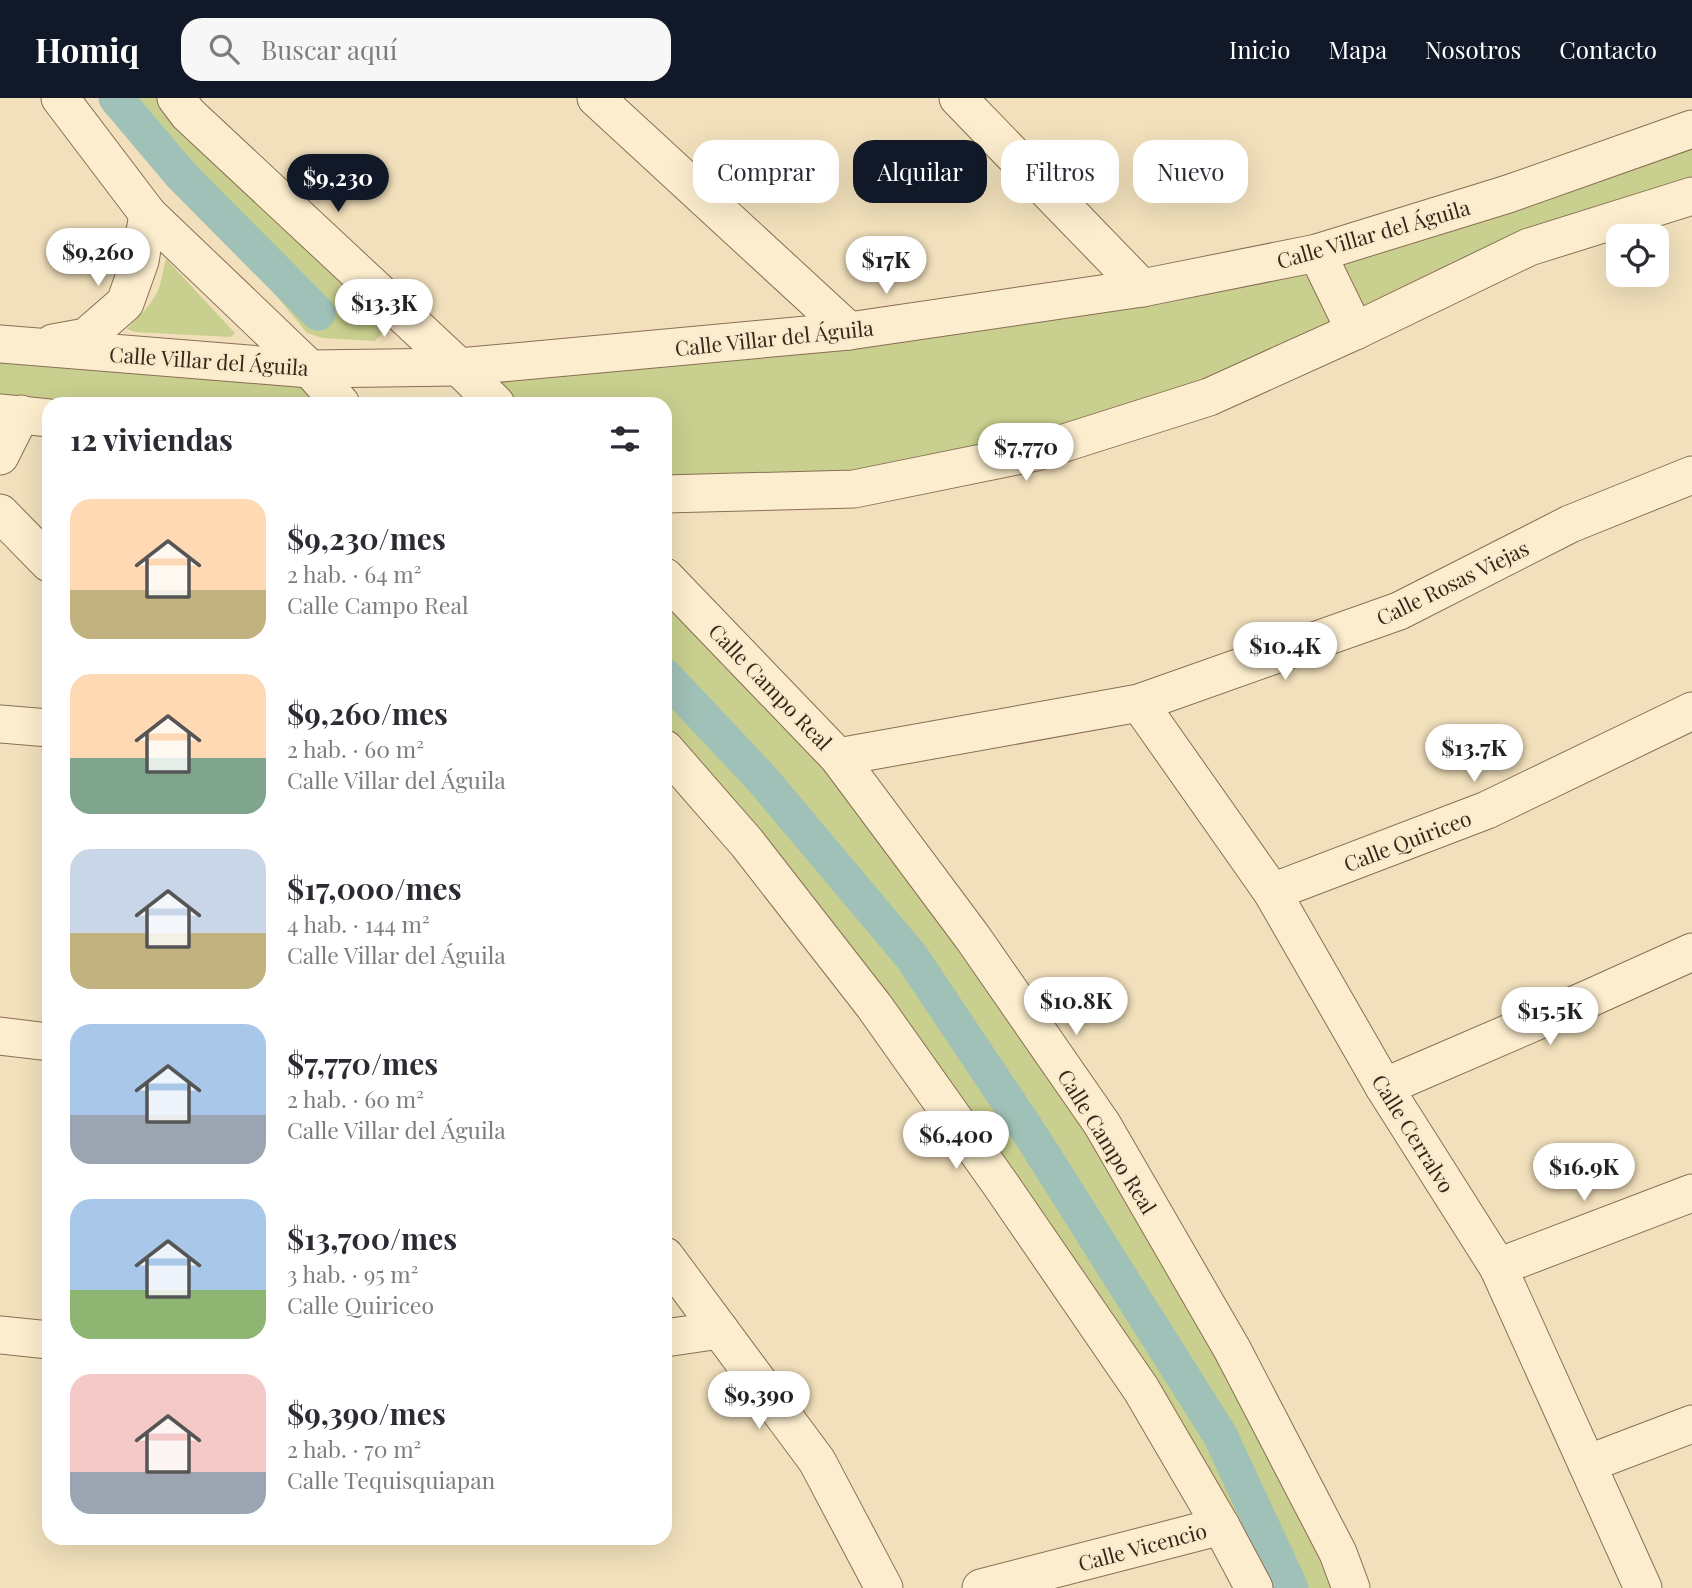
<!DOCTYPE html>
<html lang="es">
<head>
<meta charset="utf-8">
<style>
	body { margin:0; font-family:"Playfair Display",serif; background:#f7f7f7; color:#2b2b33; height:100vh; display:flex; flex-direction:column; font-size:26px; white-space:nowrap }
	* { box-sizing:border-box; margin:0 }
	p { font-size:23px; color:#7c7c81 }
	.icon { flex:none; width:38px; height:38px; fill:none; stroke:currentColor; stroke-width:2; stroke-linecap:round; stroke-linejoin:round }
	.map { position:relative; flex:1; overflow:hidden }
	.panel { position:absolute; left:42px; top:299px; width:630px; height:1148px; display:flex; flex-direction:column; background:#fff; border-radius:21px; box-shadow:0 7px 28px #0002 }
	.panel>* { flex:none }
	.hud { position:absolute; left:693px; top:42px; width:665px; height:63px; display:flex; gap:14px }
	.tools { position:absolute; left:1606px; top:126px; display:grid; gap:14px }
	.tools a { display:grid; place-items:center; width:63px; height:63px; border-radius:14px; background:#fff; box-shadow:0 7px 28px #0002; font-size:35px }
	.price { position:absolute; translate:-50% -60px; padding:0 16px; border-radius:24px; background:#fff; color:#222; font-size:23px; line-height:46px; filter:drop-shadow(0 2px 4px #0008) }
	.price::after { content:''; position:absolute; left:50%; top:42px; width:21px; height:16px; margin-left:-10px; background:inherit; clip-path:polygon(0 0,100% 0,50% 100%) }
	.price.active { background:#111827; color:#fff }
	ul { padding:0; list-style:none }
	li { display:flex; align-items:center; gap:21px; height:175px; padding:0 28px }
	li span { display:grid; place-items:center; flex:none; width:196px; height:140px; border-radius:21px; color:#555 }
	li>.icon { margin-inline-start:auto }
	span .icon { width:84px; height:84px; fill:#fffc; stroke-width:1 }
	li b { font-size:30px }
	h2 { display:flex; justify-content:space-between; align-items:center; height:84px; padding:0 28px; font-size:30px }
	.chip { padding:0 24px; border-radius:21px; background:#fff; box-shadow:0 7px 28px #0002; font-size:24px; line-height:63px }
	.chip.active { background:#111827; color:#fff }
	header { display:flex; align-items:center; gap:42px; box-sizing:border-box; height:98px; padding:0 35px; background:#111827; color:#fff }
	header strong { font-size:33px }
	nav { display:flex; gap:38px; margin-inline-start:auto; font-size:24px }
	.search { width:490px; height:63px; background:#f7f7f7; display:flex; align-items:center; gap:18px; box-sizing:border-box; padding:0 24px; border-radius:21px; color:#7c7c81; font-size:26px }
	.map>svg:first-child { display:block }
	.green { fill:#c9cf8e }
	.lines { fill:none; stroke-linecap:round; stroke-linejoin:round }
	.canal { stroke:#a0c1b7; stroke-width:35 }
	.minor-casing { stroke:#896f54; stroke-width:39 }
	.minor { stroke:#fcedce; stroke-width:37 }
	.labels { text-anchor:middle; dominant-baseline:central; stroke-width:5; stroke-linejoin:round; paint-order:stroke }
	.street-label { font-size:21px; fill:#37271a; stroke:#f8eacb }
</style>
</head>
<body>
<header>
<strong>Homiq</strong>
<div class="search"><svg class="icon" aria-label="search" viewBox="0 0 24 24"><circle cx="10" cy="10" r="6"/><path d="M15 15l6 6"/></svg>Buscar aquí</div>
<nav><a>Inicio</a><a>Mapa</a><a>Nosotros</a><a>Contacto</a></nav>
</header>
<div class="map">
<svg width="1692" height="1490" viewBox="0 0 1692 1490">
	<rect width="100%" height="100%" fill="#f1e0bb"/>
	<!-- green -->
	<g class="green">
		<polygon points="101,0 168,0 382,217 384,234 375,243 323,240 307,235 256,173"/>
		<polygon points="1692,31 1692,98 1036,354 665,396 665,306 496,306 459,269 1142,190"/>
		<path d="M166,161L235,235L231,239L135,234L127,231C138,219 153,206 159,190C162,180 163,171 166,161Z"/>
		<polygon points="0,246 310,271 341,306 49,306 0,315"/>
		<polygon points="665,479 973,840 1351,1490 1254,1490 1141,1291 665,651"/>
	</g>
	<g class="lines">
		<!-- canal -->
		<g class="canal">
			<polyline points="116,0 181,77 318,215"/>
			<polyline points="665,578 762,681 911,858 1032,1039 1220,1337 1291,1490"/>
		</g>
		<defs>
			<g id="minor">
				<polyline points="60,0 148,116 310,271 341,306"/>
				<polyline points="176,0 188,16 459,269 496,306"/>
				<polyline points="596,0 849,233"/>
				<polyline points="958,0 1142,190"/>
				<polyline points="1317,155 1355,233"/>
				<polyline points="53,245 86,239 125,205 140,163 148,116"/>
				<polyline points="0,246 310,271 459,269 849,233 1142,190 1317,155 1508,96 1692,31"/>
				<polyline points="0,315 49,320"/>
				<polyline points="0,358 21,316"/>
				<polyline points="665,396 854,391 1036,354 1209,299 1355,233 1529,149 1692,98"/>
				<polyline points="0,415 49,465"/>
				<polyline points="665,479 838,659 973,840 1102,1026 1232,1251 1338,1455 1351,1490"/>
				<polyline points="1139,605 1272,794 1384,989 1498,1169 1643,1490"/>
				<polyline points="0,626 49,630"/>
				<polyline points="665,651 747,745 874,908 1001,1087 1141,1291 1221,1428 1254,1490"/>
				<polyline points="838,659 1139,605 1399,513 1570,426 1692,377"/>
				<polyline points="1272,794 1487,712 1692,613"/>
				<polyline points="0,938 49,944"/>
				<polyline points="1384,989 1588,901 1692,854"/>
				<polyline points="665,1158 817,1363 884,1490"/>
				<polyline points="1498,1169 1692,1095"/>
				<polyline points="0,1237 49,1242"/>
				<polyline points="665,1240 720,1232"/>
				<polyline points="1587,1366 1692,1326"/>
				<polyline points="981,1490 1221,1428"/>
			</g>
		</defs>
		<!-- minor casing -->
		<use href="#minor" class="minor-casing"/>
		<!-- minor -->
		<use href="#minor" class="minor"/>
	</g>
	<g class="labels">
		<!-- street labels -->
		<g class="street-label">
			<text transform="translate(1373 135) rotate(-16)">Calle Villar del Águila</text>
			<text transform="translate(774 239) rotate(-6)">Calle Villar del Águila</text>
			<text transform="translate(209 262) rotate(4)">Calle Villar del Águila</text>
			<text transform="translate(1452 484) rotate(-26)">Calle Rosas Viejas</text>
			<text transform="translate(771 588) rotate(46)">Calle Campo Real</text>
			<text transform="translate(1407 742) rotate(-21)">Calle Quiriceo</text>
			<text transform="translate(1414 1035) rotate(58)">Calle Cerralvo</text>
			<text transform="translate(1108 1043) rotate(58)">Calle Campo Real</text>
			<text transform="translate(1142 1448) rotate(-15)">Calle Vicencio</text>
		</g>
	</g>
</svg>
<div class="tools">
<a><svg class="icon" aria-label="locate" viewBox="0 0 24 24"><circle cx="12" cy="12" r="6"/><path d="M12 2v4M12 18v4M2 12h4M18 12h4"/></svg></a>
</div>
<b class="price active" style="left:338px;top:116px">$9,230</b>
<b class="price" style="left:98px;top:190px">$9,260</b>
<b class="price" style="left:886px;top:198px">$17K</b>
<b class="price" style="left:384px;top:241px">$13.3K</b>
<b class="price" style="left:1026px;top:385px">$7,770</b>
<b class="price" style="left:1285px;top:584px">$10.4K</b>
<b class="price" style="left:1474px;top:686px">$13.7K</b>
<b class="price" style="left:1076px;top:939px">$10.8K</b>
<b class="price" style="left:1550px;top:949px">$15.5K</b>
<b class="price" style="left:956px;top:1073px">$6,400</b>
<b class="price" style="left:1584px;top:1105px">$16.9K</b>
<b class="price" style="left:759px;top:1333px">$9,390</b>
<div class="hud">
<a class="chip">Comprar</a>
<a class="chip active">Alquilar</a>
<a class="chip">Filtros</a>
<a class="chip">Nuevo</a>
</div>
<section class="panel">
<h2>12 viviendas<svg class="icon" aria-label="filters" viewBox="0 0 24 24"><path d="M4 7h16M4 17h16"/><circle cx="9" cy="7" r="2"/><circle cx="15" cy="17" r="2"/></svg></h2>
<ul>
<li><span style="background:linear-gradient(#ffd9b3 65%,#c2b280 0)"><svg class="icon" aria-label="home" viewBox="0 0 24 24"><path d="M3 11l9-7 9 7M6 9v11h12V9"/></svg></span><div><b>$9,230/mes</b><p>2 hab. · 64 m²</p><p>Calle Campo Real</p></div></li>
<li><span style="background:linear-gradient(#ffd9b3 60%,#7fa58c 0)"><svg class="icon" aria-label="home" viewBox="0 0 24 24"><path d="M3 11l9-7 9 7M6 9v11h12V9"/></svg></span><div><b>$9,260/mes</b><p>2 hab. · 60 m²</p><p>Calle Villar del Águila</p></div></li>
<li><span style="background:linear-gradient(#c9d6e8 60%,#c2b280 0)"><svg class="icon" aria-label="home" viewBox="0 0 24 24"><path d="M3 11l9-7 9 7M6 9v11h12V9"/></svg></span><div><b>$17,000/mes</b><p>4 hab. · 144 m²</p><p>Calle Villar del Águila</p></div></li>
<li><span style="background:linear-gradient(#a9c7e8 65%,#9aa5b1 0)"><svg class="icon" aria-label="home" viewBox="0 0 24 24"><path d="M3 11l9-7 9 7M6 9v11h12V9"/></svg></span><div><b>$7,770/mes</b><p>2 hab. · 60 m²</p><p>Calle Villar del Águila</p></div></li>
<li><span style="background:linear-gradient(#a9c7e8 65%,#8fb573 0)"><svg class="icon" aria-label="home" viewBox="0 0 24 24"><path d="M3 11l9-7 9 7M6 9v11h12V9"/></svg></span><div><b>$13,700/mes</b><p>3 hab. · 95 m²</p><p>Calle Quiriceo</p></div></li>
<li><span style="background:linear-gradient(#f6c9c9 70%,#9aa5b1 0)"><svg class="icon" aria-label="home" viewBox="0 0 24 24"><path d="M3 11l9-7 9 7M6 9v11h12V9"/></svg></span><div><b>$9,390/mes</b><p>2 hab. · 70 m²</p><p>Calle Tequisquiapan</p></div></li>
</ul>
</section>
</div>
</body>
</html>
